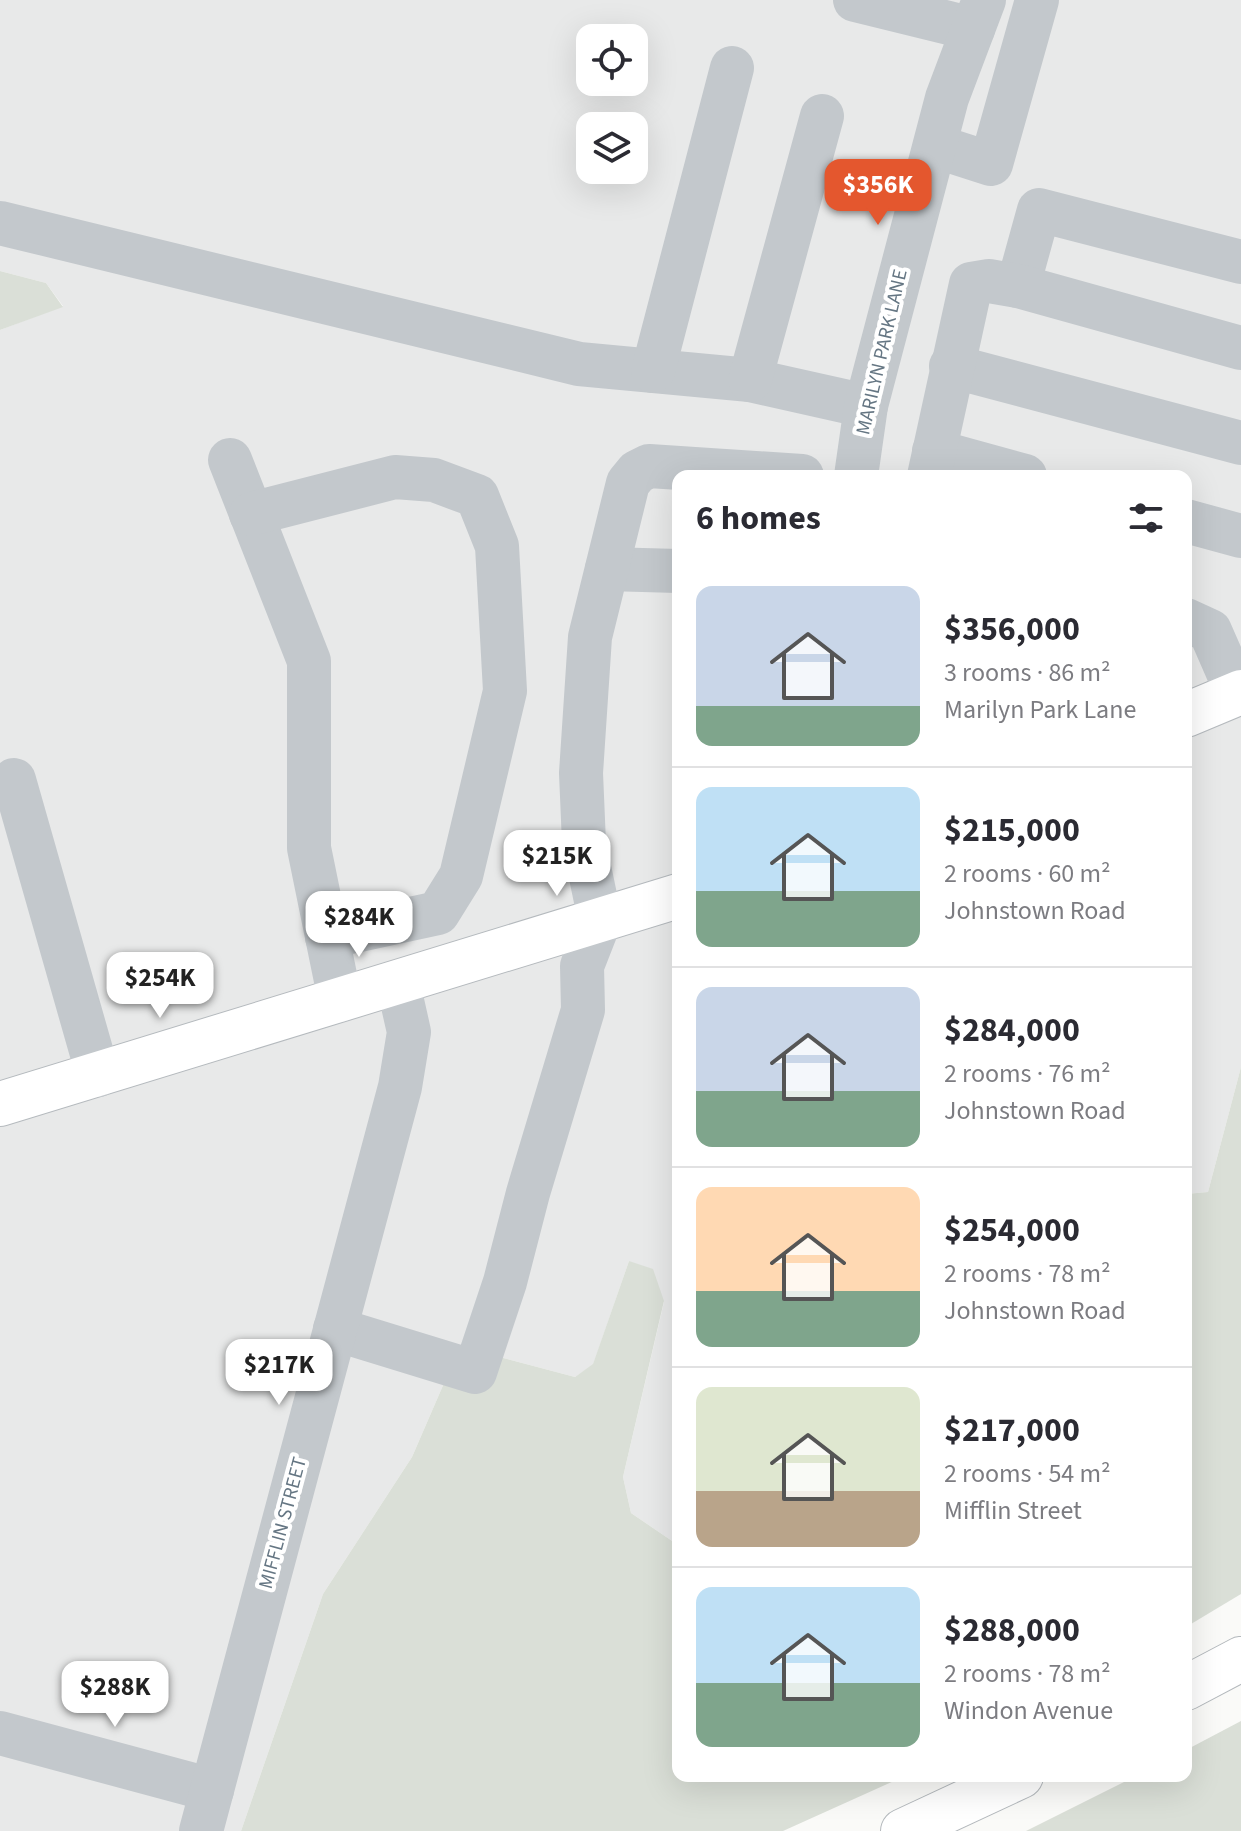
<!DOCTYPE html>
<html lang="en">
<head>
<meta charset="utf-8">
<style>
	body { margin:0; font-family:"Source Sans 3",sans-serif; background:#f2f2f3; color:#2b2b33; height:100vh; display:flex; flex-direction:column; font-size:30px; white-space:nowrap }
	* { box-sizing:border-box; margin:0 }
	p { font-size:26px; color:#7c7c81 }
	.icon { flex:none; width:44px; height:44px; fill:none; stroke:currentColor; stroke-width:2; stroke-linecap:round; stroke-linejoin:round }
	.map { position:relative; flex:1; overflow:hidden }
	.sheet { position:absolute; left:672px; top:470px; width:520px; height:1312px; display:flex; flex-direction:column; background:#fff; border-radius:16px; box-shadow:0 8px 32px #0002 }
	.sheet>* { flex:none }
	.controls { position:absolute; left:576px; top:24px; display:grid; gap:16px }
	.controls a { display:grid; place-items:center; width:72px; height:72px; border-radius:16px; background:#fff; box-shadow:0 8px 32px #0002; font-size:40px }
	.price { position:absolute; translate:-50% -68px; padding:0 18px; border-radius:16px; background:#fff; color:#222; font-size:26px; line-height:52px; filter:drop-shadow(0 2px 4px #0008) }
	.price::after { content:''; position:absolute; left:50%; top:48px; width:24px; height:18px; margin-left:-12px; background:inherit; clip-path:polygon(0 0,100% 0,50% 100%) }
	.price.on { background:#e4572e; color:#fff }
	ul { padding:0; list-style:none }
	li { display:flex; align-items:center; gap:24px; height:200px; padding:0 24px }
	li+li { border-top:2px solid #e1e1e2 }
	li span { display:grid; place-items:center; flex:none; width:224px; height:160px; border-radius:16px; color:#555 }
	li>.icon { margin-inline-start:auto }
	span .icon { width:96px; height:96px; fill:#fffc; stroke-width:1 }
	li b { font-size:34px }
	h2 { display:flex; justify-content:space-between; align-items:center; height:96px; padding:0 24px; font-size:34px }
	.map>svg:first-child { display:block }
	.built { fill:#e8e9e9; fill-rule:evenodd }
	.green { fill:#dadfd7 }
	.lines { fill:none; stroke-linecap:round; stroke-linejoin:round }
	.major-casing { stroke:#b5babe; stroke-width:46 }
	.highway-casing { stroke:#b4b9bd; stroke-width:46 }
	.minor { stroke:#c3c8cc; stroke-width:44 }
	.major { stroke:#fff; stroke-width:44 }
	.highway { stroke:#fff; stroke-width:44 }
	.labels { text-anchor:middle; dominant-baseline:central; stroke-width:8; stroke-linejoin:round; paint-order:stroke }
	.street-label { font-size:20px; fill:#657683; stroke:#fff }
</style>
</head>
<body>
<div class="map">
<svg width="1241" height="1831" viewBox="0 0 1241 1831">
	<rect width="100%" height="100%" fill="#fafaf8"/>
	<!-- built -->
	<path class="built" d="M0,0H1241V1067L1208,1192L1186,1194V476H678V1545L631,1513L623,1477L664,1302L629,1261L593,1365L575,1377L473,1350L454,1360L412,1457L323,1594L241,1831H0V330L63,306L46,283L0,271ZM590,38H634V82H590ZM590,126H634V170H590Z"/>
	<!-- green -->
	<g class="green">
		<polygon points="0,271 46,283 63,307 0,330"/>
		<polygon points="1241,1067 1241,1594 1186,1627 1186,1194 1208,1192"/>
		<polygon points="629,1261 653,1269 664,1301 623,1477 631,1513 678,1545 678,1776 905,1776 783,1831 241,1831 323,1594 412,1457 454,1360 473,1350 575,1377 593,1364"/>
		<polygon points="1241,1721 1241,1831 1026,1831 1136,1776 1186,1776 1186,1750"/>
	</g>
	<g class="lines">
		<defs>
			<g id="major">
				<polyline points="1186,715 1241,692"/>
				<polyline points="0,1104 678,896"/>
			</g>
			<g id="highway">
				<polyline points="1186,1688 1241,1659"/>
				<polyline points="903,1831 1021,1776"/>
			</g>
		</defs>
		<!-- major casing -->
		<use href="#major" class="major-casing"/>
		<!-- highway casing -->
		<use href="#highway" class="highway-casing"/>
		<!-- minor -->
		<g class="minor">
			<polyline points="855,0 973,29"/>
			<polyline points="935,146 991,164 1037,0"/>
			<polyline points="0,223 579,364 750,380 866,406"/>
			<polyline points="1018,286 1039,210 1241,262"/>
			<polyline points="951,366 1241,443"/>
			<polyline points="653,371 732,68"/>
			<polyline points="750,380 822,116"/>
			<polyline points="934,451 1025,476"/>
			<polyline points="230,460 309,661 309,848 340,1000"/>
			<polyline points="856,476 866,406 947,98 984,0"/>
			<polyline points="929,476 971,284 989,281 1018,286 1241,348"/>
			<polyline points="251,514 395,477 434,480 477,496 497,546 505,691 461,876 438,913 327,937"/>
			<polyline points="1186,521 1241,536"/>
			<polyline points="607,569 678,571"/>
			<polyline points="1186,620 1210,631 1237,693"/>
			<polyline points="14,780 98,1075"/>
			<polyline points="335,1329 475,1372 505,1282 528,1193 583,1010 582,966 600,920 584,843 581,773 590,637 628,483 637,472 649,466 802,476"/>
			<polyline points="0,1733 212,1790"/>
			<polyline points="201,1831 400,1087 409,1032 398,983"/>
		</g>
		<!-- major -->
		<use href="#major" class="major"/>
		<!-- highway -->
		<use href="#highway" class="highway"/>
	</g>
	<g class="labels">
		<!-- street labels -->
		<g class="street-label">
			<text transform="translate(882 352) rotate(-77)">MARILYN PARK LANE</text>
			<text transform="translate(283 1523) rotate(-75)">MIFFLIN STREET</text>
		</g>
	</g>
</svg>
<div class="controls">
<a><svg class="icon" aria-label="locate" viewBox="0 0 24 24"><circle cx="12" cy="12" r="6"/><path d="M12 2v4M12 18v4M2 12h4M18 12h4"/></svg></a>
<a><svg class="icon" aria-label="layers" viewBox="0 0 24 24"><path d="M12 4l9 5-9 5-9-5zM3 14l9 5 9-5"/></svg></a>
</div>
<b class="price on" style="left:878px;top:227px">$356K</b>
<b class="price" style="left:557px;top:898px">$215K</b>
<b class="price" style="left:359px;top:959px">$284K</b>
<b class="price" style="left:160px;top:1020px">$254K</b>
<b class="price" style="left:279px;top:1407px">$217K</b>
<b class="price" style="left:115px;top:1729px">$288K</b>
<section class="sheet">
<h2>6 homes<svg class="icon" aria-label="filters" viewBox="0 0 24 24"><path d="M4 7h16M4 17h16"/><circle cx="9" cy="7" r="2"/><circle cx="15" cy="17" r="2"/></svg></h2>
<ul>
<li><span style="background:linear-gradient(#c9d6e8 75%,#7fa58c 0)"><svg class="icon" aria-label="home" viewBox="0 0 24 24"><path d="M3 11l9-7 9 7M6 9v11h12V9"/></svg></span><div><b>$356,000</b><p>3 rooms · 86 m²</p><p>Marilyn Park Lane</p></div></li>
<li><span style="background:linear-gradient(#bfe0f5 65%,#7fa58c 0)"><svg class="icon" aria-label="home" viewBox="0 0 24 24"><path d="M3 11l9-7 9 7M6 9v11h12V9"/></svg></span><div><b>$215,000</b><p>2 rooms · 60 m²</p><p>Johnstown Road</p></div></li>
<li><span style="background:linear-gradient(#c9d6e8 65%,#7fa58c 0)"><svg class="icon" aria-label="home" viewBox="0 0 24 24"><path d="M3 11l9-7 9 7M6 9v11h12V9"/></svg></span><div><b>$284,000</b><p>2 rooms · 76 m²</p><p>Johnstown Road</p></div></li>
<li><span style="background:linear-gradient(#ffd9b3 65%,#7fa58c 0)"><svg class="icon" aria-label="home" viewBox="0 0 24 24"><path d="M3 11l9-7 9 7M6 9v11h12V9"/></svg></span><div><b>$254,000</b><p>2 rooms · 78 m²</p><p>Johnstown Road</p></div></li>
<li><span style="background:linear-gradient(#dfe7d0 65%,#b9a48a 0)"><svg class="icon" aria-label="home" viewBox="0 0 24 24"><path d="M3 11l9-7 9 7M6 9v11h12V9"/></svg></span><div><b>$217,000</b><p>2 rooms · 54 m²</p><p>Mifflin Street</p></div></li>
<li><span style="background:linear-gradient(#bfe0f5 60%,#7fa58c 0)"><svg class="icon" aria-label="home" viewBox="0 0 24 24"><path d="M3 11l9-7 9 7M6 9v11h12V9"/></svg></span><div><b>$288,000</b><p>2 rooms · 78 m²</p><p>Windon Avenue</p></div></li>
</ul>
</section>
</div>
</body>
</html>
